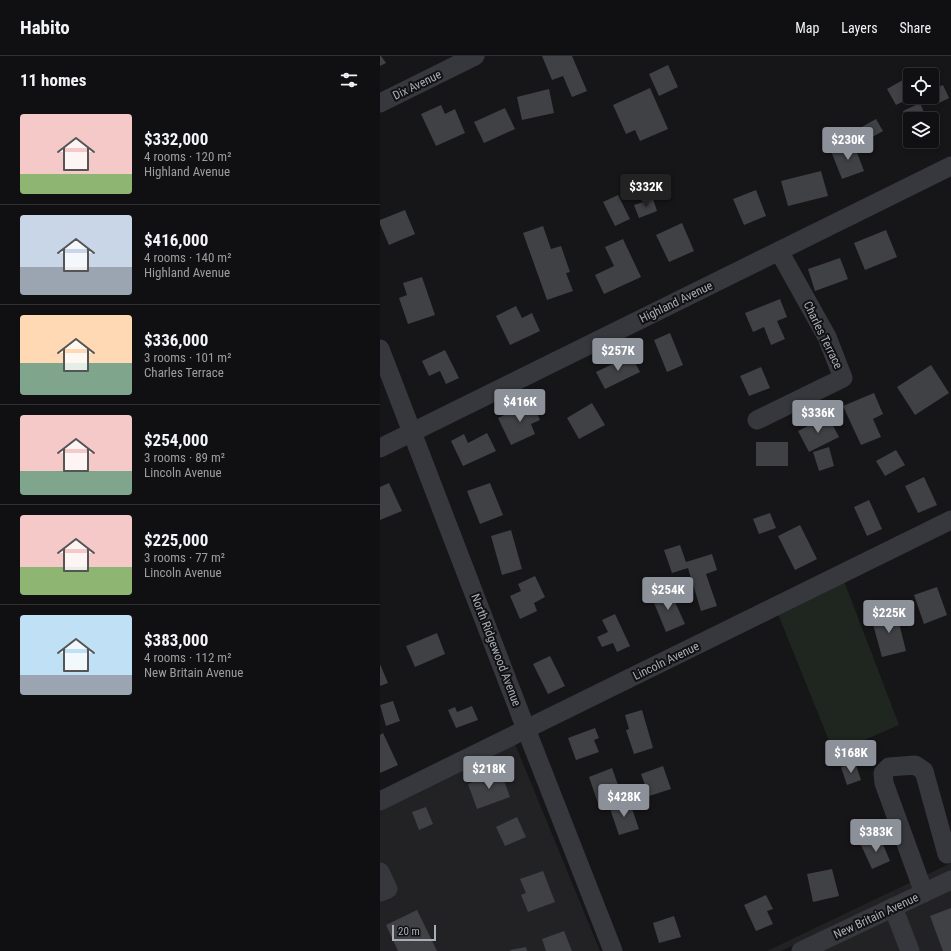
<!DOCTYPE html>
<html lang="en">
<head>
<meta charset="utf-8">
<style>
	body { margin:0; font-family:"Roboto Condensed",sans-serif; background:#1e1e20; color:#f1f3f6; height:100vh; display:flex; flex-direction:column; font-size:15px; white-space:nowrap }
	* { box-sizing:border-box; margin:0 }
	p { font-size:13px; color:#9c9d9f }
	.icon { flex:none; width:22px; height:22px; fill:none; stroke:currentColor; stroke-width:2; stroke-linecap:round; stroke-linejoin:round }
	.map { position:relative; flex:1; overflow:hidden }
	.details { display:flex; flex-direction:column; background:#101012; width:380px }
	.details>* { flex:none }
	.fabs { position:absolute; left:523px; top:12px; display:grid; gap:8px }
	.fabs a { display:grid; place-items:center; width:36px; height:36px; border-radius:4px; background:#101012; box-shadow:0 2px 6px #0003,0 0 0 1px #303032; font-size:20px }
	.scale { position:absolute; left:12px; bottom:10px; width:44px; box-sizing:border-box; padding-left:4px; border:2px solid #a8adb8; border-top:0; font-size:11px; line-height:14px; white-space:nowrap; color:#a8adb8; -webkit-text-stroke:3px #111113; paint-order:stroke }
	.price { position:absolute; translate:-50% -34px; padding:0 9px; border-radius:4px; background:#8c9099; color:#fff; font-size:13px; line-height:26px; filter:drop-shadow(0 1px 2px #0008) }
	.price::after { content:''; position:absolute; left:50%; top:24px; width:12px; height:9px; margin-left:-6px; background:inherit; clip-path:polygon(0 0,100% 0,50% 100%) }
	.price.on { background:#222; color:#fff }
	ul { padding:0; list-style:none }
	li { display:flex; align-items:center; gap:12px; height:100px; padding:0 20px }
	li+li { border-top:1px solid #303032 }
	li span { display:grid; place-items:center; flex:none; width:112px; height:80px; border-radius:4px; color:#555 }
	li>.icon { margin-inline-start:auto }
	span .icon { width:48px; height:48px; fill:#fffc; stroke-width:1 }
	li b { font-size:17px }
	h2 { display:flex; justify-content:space-between; align-items:center; height:48px; padding:0 20px; font-size:17px }
	header { display:flex; align-items:center; gap:24px; box-sizing:border-box; height:56px; padding:0 20px; background:#101012; border-bottom:1px solid #303032 }
	header strong { font-size:19px }
	nav { display:flex; gap:22px; margin-inline-start:auto; font-size:14px }
	main { display:flex; flex:1; min-height:0 }
	.map>svg:first-child { display:block }
	.built { fill:#222225 }
	.green { fill:#1e261f }
	.building { fill:#404145 }
	.lines { fill:none; stroke-linecap:round; stroke-linejoin:round }
	.minor { stroke:#37383d; stroke-width:19 }
	.labels { text-anchor:middle; dominant-baseline:central; stroke-width:4; stroke-linejoin:round; paint-order:stroke }
	.street-label { font-size:12px; fill:#a8adb8; stroke:#111113 }
</style>
</head>
<body>
<header>
<strong>Habito</strong>
<nav><a>Map</a><a>Layers</a><a>Share</a></nav>
</header>
<main>
<section class="details">
<h2>11 homes<svg class="icon" aria-label="filters" viewBox="0 0 24 24"><path d="M4 7h16M4 17h16"/><circle cx="9" cy="7" r="2"/><circle cx="15" cy="17" r="2"/></svg></h2>
<ul>
<li><span style="background:linear-gradient(#f6c9c9 75%,#8fb573 0)"><svg class="icon" aria-label="home" viewBox="0 0 24 24"><path d="M3 11l9-7 9 7M6 9v11h12V9"/></svg></span><div><b>$332,000</b><p>4 rooms · 120 m²</p><p>Highland Avenue</p></div></li>
<li><span style="background:linear-gradient(#c9d6e8 65%,#9aa5b1 0)"><svg class="icon" aria-label="home" viewBox="0 0 24 24"><path d="M3 11l9-7 9 7M6 9v11h12V9"/></svg></span><div><b>$416,000</b><p>4 rooms · 140 m²</p><p>Highland Avenue</p></div></li>
<li><span style="background:linear-gradient(#ffd9b3 60%,#7fa58c 0)"><svg class="icon" aria-label="home" viewBox="0 0 24 24"><path d="M3 11l9-7 9 7M6 9v11h12V9"/></svg></span><div><b>$336,000</b><p>3 rooms · 101 m²</p><p>Charles Terrace</p></div></li>
<li><span style="background:linear-gradient(#f6c9c9 70%,#7fa58c 0)"><svg class="icon" aria-label="home" viewBox="0 0 24 24"><path d="M3 11l9-7 9 7M6 9v11h12V9"/></svg></span><div><b>$254,000</b><p>3 rooms · 89 m²</p><p>Lincoln Avenue</p></div></li>
<li><span style="background:linear-gradient(#f6c9c9 65%,#8fb573 0)"><svg class="icon" aria-label="home" viewBox="0 0 24 24"><path d="M3 11l9-7 9 7M6 9v11h12V9"/></svg></span><div><b>$225,000</b><p>3 rooms · 77 m²</p><p>Lincoln Avenue</p></div></li>
<li><span style="background:linear-gradient(#bfe0f5 75%,#9aa5b1 0)"><svg class="icon" aria-label="home" viewBox="0 0 24 24"><path d="M3 11l9-7 9 7M6 9v11h12V9"/></svg></span><div><b>$383,000</b><p>4 rooms · 112 m²</p><p>New Britain Avenue</p></div></li>
</ul>
</section>
<div class="map">
<svg width="571" height="895" viewBox="0 0 571 895">
	<rect width="100%" height="100%" fill="#161618"/>
	<!-- built -->
	<g class="built">
		<polygon points="135,688 220,895 0,895 0,754"/>
		<polygon points="571,807 571,815 401,895 387,895"/>
		<polygon points="571,833 571,895 440,895"/>
	</g>
	<!-- green -->
	<polygon class="green" points="464,525 519,669 454,697 398,558"/>
	<!-- building -->
	<g class="building">
		<polygon points="0,0 1,0 6,7 0,10"/>
		<polygon points="162,0 192,0 207,35 192,41 183,20 172,24"/>
		<polygon points="288,9 298,31 279,40 269,18"/>
		<polygon points="530,20 530,42 516,49 507,33"/>
		<polygon points="563,29 569,42 557,48 552,38 552,34"/>
		<polygon points="270,32 288,73 260,85 255,74 246,78 233,49"/>
		<polygon points="169,33 174,57 142,64 137,41"/>
		<polygon points="540,47 547,63 530,63 530,69 523,55"/>
		<polygon points="61,49 65,58 75,53 85,77 56,90 41,58"/>
		<polygon points="125,52 135,73 104,87 94,66"/>
		<polygon points="496,63 503,75 487,84 480,72"/>
		<polygon points="473,86 484,115 462,123 451,95"/>
		<polygon points="441,115 448,140 408,150 401,125"/>
		<polygon points="376,134 386,160 364,169 353,143"/>
		<polygon points="238,139 250,163 235,170 223,146"/>
		<polygon points="273,143 277,155 259,162 254,149"/>
		<polygon points="25,154 35,178 9,189 0,168 0,164"/>
		<polygon points="302,167 314,195 289,206 276,179"/>
		<polygon points="163,170 171,193 181,190 190,216 186,217 193,235 167,244 143,177"/>
		<polygon points="506,174 517,201 485,214 474,187"/>
		<polygon points="243,183 261,221 224,238 215,219 234,210 225,191"/>
		<polygon points="460,202 468,223 435,235 428,213"/>
		<polygon points="42,221 55,259 28,268 19,242 27,239 23,227"/>
		<polygon points="400,243 407,261 397,265 405,283 391,289 384,271 373,276 365,257"/>
		<polygon points="136,250 142,262 152,257 160,275 130,289 116,260"/>
		<polygon points="290,277 303,309 287,316 274,284"/>
		<polygon points="65,294 79,322 66,328 60,315 49,320 42,305"/>
		<polygon points="251,299 260,316 225,333 216,316"/>
		<polygon points="551,309 569,337 535,359 517,331"/>
		<polygon points="381,311 390,332 369,340 360,320"/>
		<polygon points="494,337 503,358 493,363 501,381 481,389 463,350"/>
		<polygon points="152,346 160,364 151,368 155,378 131,389 118,362"/>
		<polygon points="212,347 225,369 199,383 187,362"/>
		<polygon points="448,360 459,381 429,396 418,375"/>
		<polygon points="107,377 116,395 83,410 71,385 84,378 88,387"/>
		<rect x="376" y="386" width="32" height="24"/>
		<polygon points="449,391 454,410 439,415 433,396"/>
		<polygon points="516,394 525,409 505,420 496,405"/>
		<polygon points="544,421 557,449 538,457 525,430"/>
		<polygon points="9,427 22,455 0,464 0,431"/>
		<polygon points="110,427 123,459 100,468 87,435"/>
		<polygon points="489,444 502,473 487,480 474,451"/>
		<polygon points="390,457 396,472 379,478 373,463"/>
		<polygon points="420,469 437,503 415,514 398,480"/>
		<polygon points="131,474 142,513 122,519 111,480"/>
		<polygon points="300,489 306,506 332,498 337,514 326,518 337,550 321,555 308,512 292,517 284,494"/>
		<polygon points="155,520 165,541 154,547 157,555 140,563 130,540 141,535 138,528"/>
		<polygon points="557,531 567,559 544,568 534,539"/>
		<polygon points="290,535 305,568 286,576 272,542"/>
		<polygon points="516,555 526,595 502,601 491,561"/>
		<polygon points="235,558 250,590 237,596 233,587 222,591 217,581 228,576 222,564"/>
		<polygon points="57,577 65,598 35,611 26,590"/>
		<polygon points="170,600 185,630 168,638 153,608"/>
		<polygon points="0,608 8,627 0,630"/>
		<polygon points="13,645 20,665 6,670 0,649"/>
		<polygon points="92,650 98,664 76,672 68,654 75,651 77,656"/>
		<polygon points="262,654 273,692 254,698 246,674 249,673 245,659"/>
		<polygon points="215,672 219,682 214,684 219,696 196,704 188,682"/>
		<polygon points="3,677 18,709 0,717 0,679"/>
		<polygon points="475,706 481,724 467,729 461,711"/>
		<polygon points="283,710 291,733 269,740 261,718"/>
		<polygon points="232,712 238,729 234,730 239,746 220,753 209,721"/>
		<polygon points="121,716 130,741 97,753 88,728"/>
		<polygon points="249,744 259,773 239,779 229,750"/>
		<polygon points="46,751 53,768 39,774 32,756"/>
		<polygon points="137,761 146,781 125,790 116,771"/>
		<polygon points="500,781 510,805 492,813 481,789"/>
		<polygon points="452,813 459,840 433,846 427,818"/>
		<polygon points="163,815 175,846 148,856 141,839 146,837 140,823"/>
		<polygon points="386,839 393,853 387,855 393,868 376,875 364,849"/>
		<polygon points="571,852 571,895 563,895 550,860"/>
		<polygon points="37,854 57,895 18,895 6,869"/>
		<polygon points="294,860 301,881 279,887 273,867"/>
		<polygon points="184,875 192,895 166,895 162,883"/>
		<polygon points="146,891 147,895 130,895 130,894"/>
	</g>
	<g class="lines">
		<!-- minor -->
		<g class="minor">
			<polyline points="0,47 95,0"/>
			<polyline points="0,293 146,673 233,895"/>
			<polyline points="377,364 463,322 447,281 399,195"/>
			<polyline points="0,392 571,110"/>
			<polyline points="0,745 571,464"/>
			<polyline points="0,816 8,833 0,836"/>
			<polyline points="544,837 504,727 503,717 509,711 535,709 544,715 567,798"/>
			<polyline points="513,851 530,895"/>
			<polyline points="421,895 571,824"/>
		</g>
	</g>
	<g class="labels">
		<!-- street labels -->
		<g class="street-label">
			<text transform="translate(37 29) rotate(-26)">Dix Avenue</text>
			<text transform="translate(296 246) rotate(-26)">Highland Avenue</text>
			<text transform="translate(443 279) rotate(64)">Charles Terrace</text>
			<text transform="translate(116 594) rotate(69)">North Ridgewood Avenue</text>
			<text transform="translate(286 605) rotate(-26)">Lincoln Avenue</text>
			<text transform="translate(496 860) rotate(-25)">New Britain Avenue</text>
		</g>
	</g>
</svg>
<div class="fabs">
<a><svg class="icon" aria-label="locate" viewBox="0 0 24 24"><circle cx="12" cy="12" r="6"/><path d="M12 2v4M12 18v4M2 12h4M18 12h4"/></svg></a>
<a><svg class="icon" aria-label="layers" viewBox="0 0 24 24"><path d="M12 4l9 5-9 5-9-5zM3 14l9 5 9-5"/></svg></a>
</div>
<div class="scale">20 m</div>
<b class="price" style="left:468px;top:105px">$230K</b>
<b class="price on" style="left:266px;top:152px">$332K</b>
<b class="price" style="left:238px;top:316px">$257K</b>
<b class="price" style="left:140px;top:367px">$416K</b>
<b class="price" style="left:438px;top:378px">$336K</b>
<b class="price" style="left:288px;top:555px">$254K</b>
<b class="price" style="left:509px;top:578px">$225K</b>
<b class="price" style="left:471px;top:718px">$168K</b>
<b class="price" style="left:109px;top:734px">$218K</b>
<b class="price" style="left:244px;top:762px">$428K</b>
<b class="price" style="left:496px;top:797px">$383K</b>
</div>
</main>
</body>
</html>
